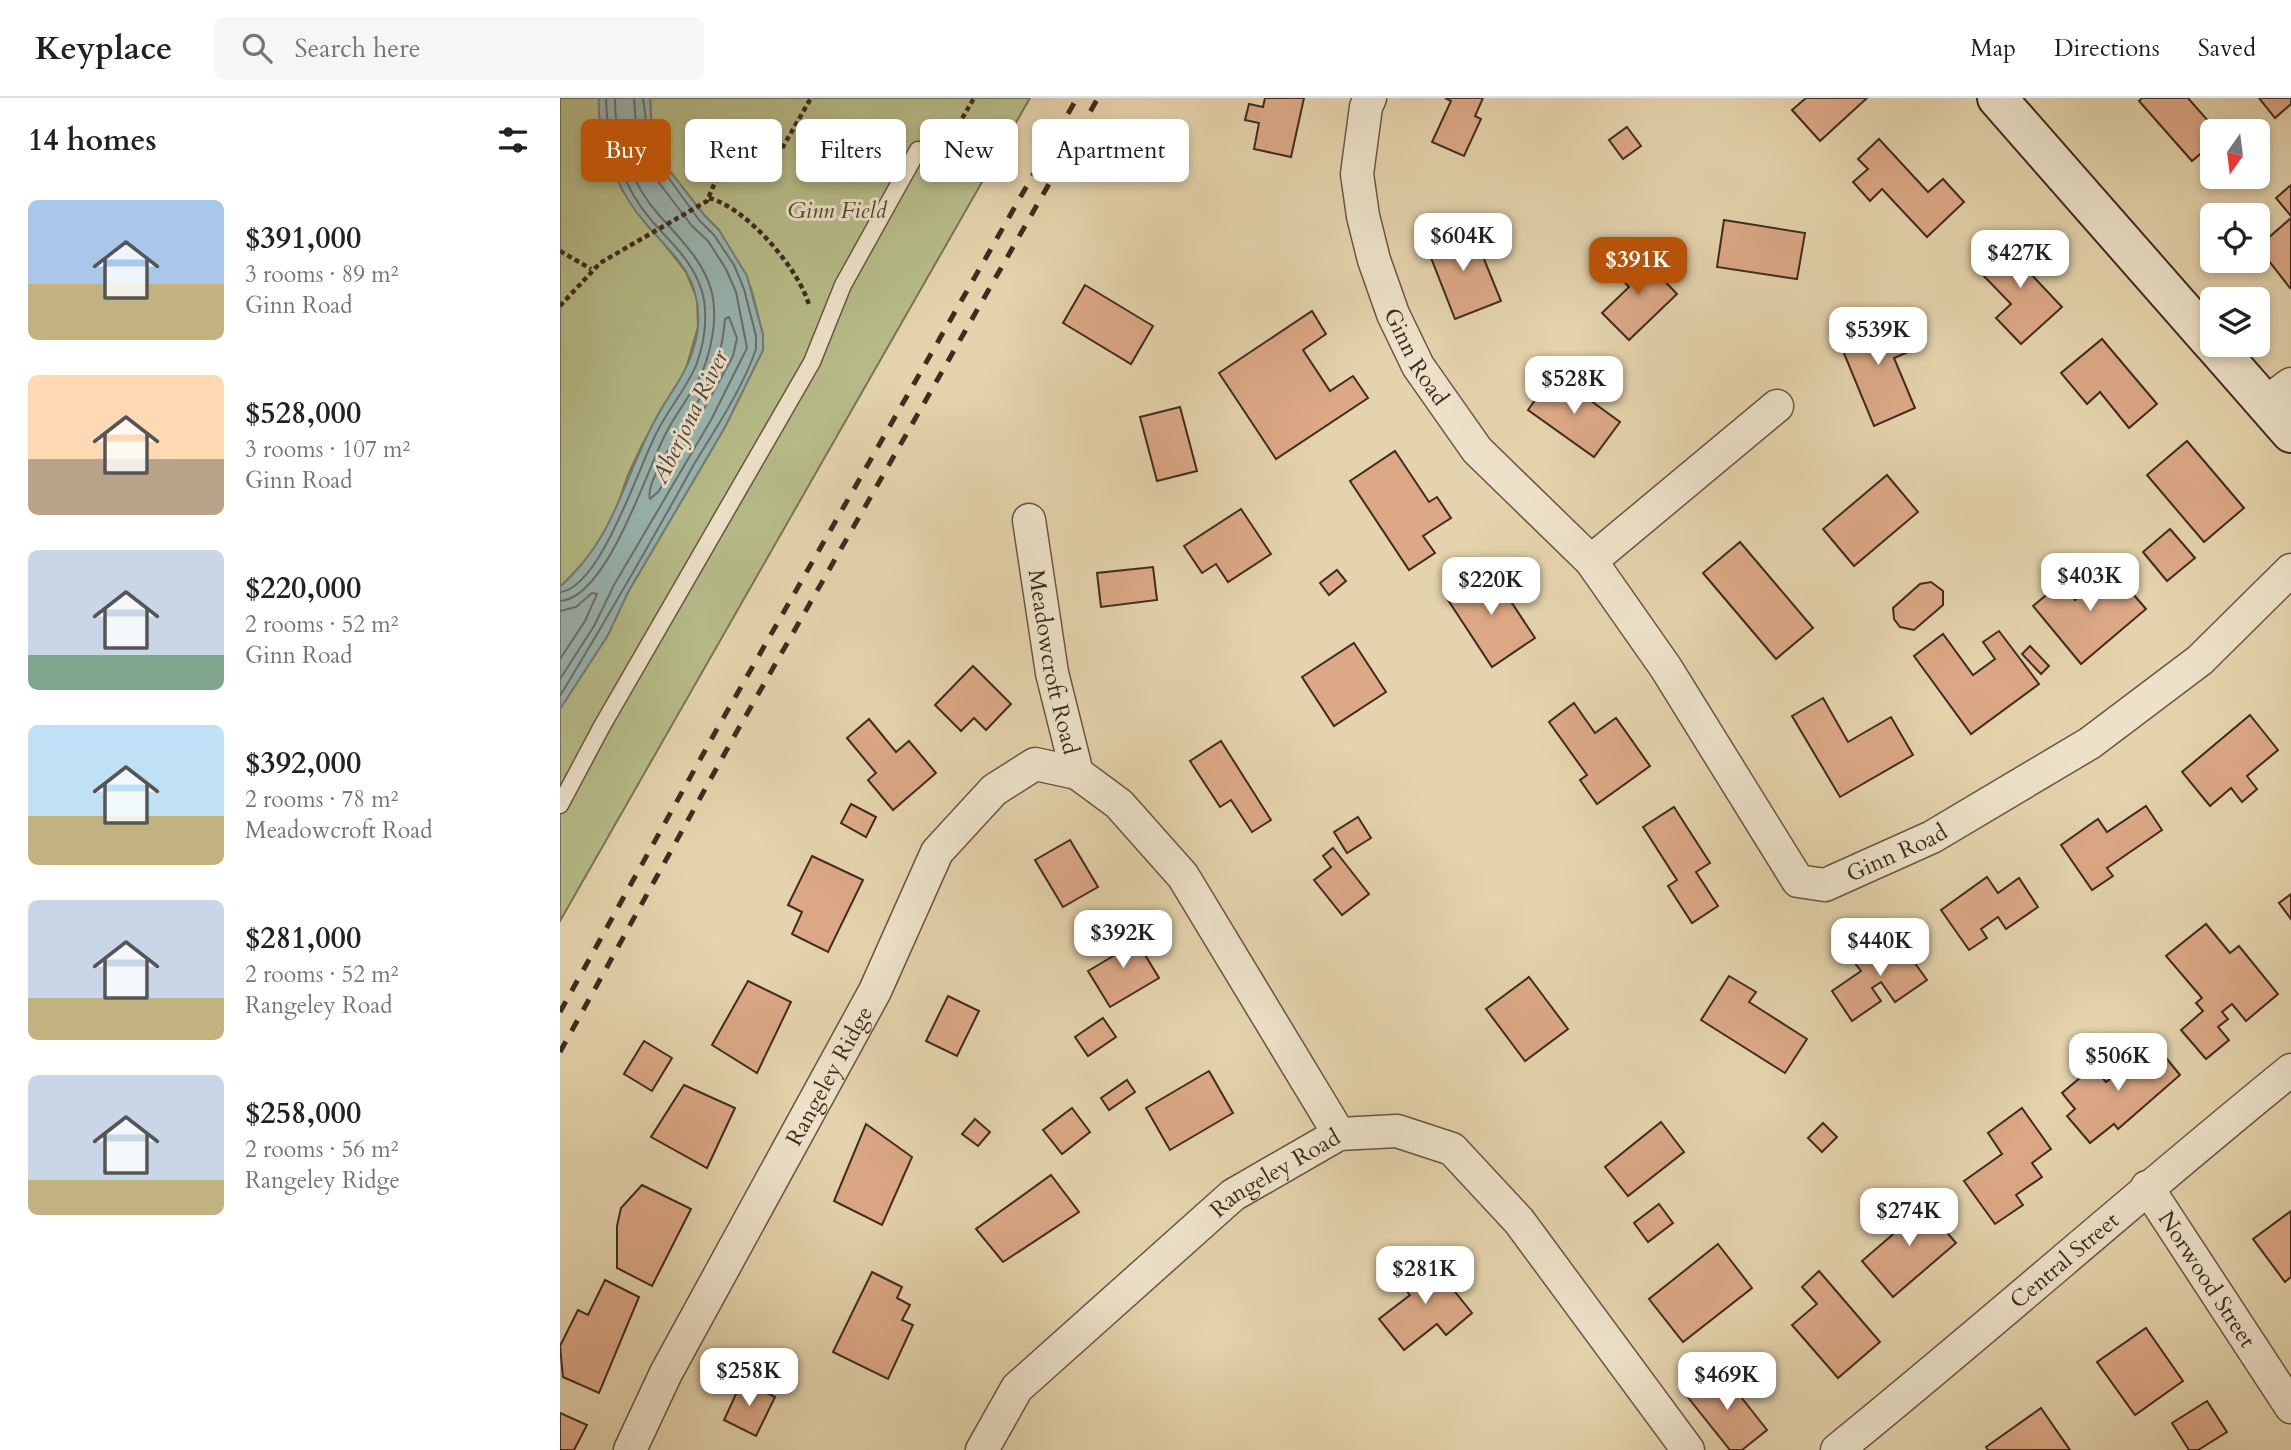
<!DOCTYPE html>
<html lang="en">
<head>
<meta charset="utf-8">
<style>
	body { margin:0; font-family:Cardo,serif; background:#f6f6f6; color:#202124; height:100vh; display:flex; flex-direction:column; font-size:26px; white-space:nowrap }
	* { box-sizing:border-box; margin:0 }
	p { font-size:23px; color:#757577 }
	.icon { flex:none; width:38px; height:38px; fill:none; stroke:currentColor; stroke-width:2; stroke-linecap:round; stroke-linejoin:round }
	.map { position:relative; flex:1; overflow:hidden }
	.panel { display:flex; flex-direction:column; background:#fff; width:560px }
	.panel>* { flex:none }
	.banner { position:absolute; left:21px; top:21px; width:665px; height:63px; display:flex; gap:14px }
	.needle { width:46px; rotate:194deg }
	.buttons { position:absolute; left:1640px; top:21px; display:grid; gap:14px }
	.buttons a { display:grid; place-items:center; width:70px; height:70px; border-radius:10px; background:#fff; box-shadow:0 4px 10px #0003; font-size:35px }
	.price { position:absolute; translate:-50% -60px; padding:0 16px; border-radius:14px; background:#fff; color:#222; font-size:23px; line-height:46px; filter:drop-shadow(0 2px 4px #0008) }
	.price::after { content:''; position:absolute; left:50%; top:42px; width:21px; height:16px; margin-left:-10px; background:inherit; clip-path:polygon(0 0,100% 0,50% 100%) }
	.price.on { background:#b45309; color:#fff }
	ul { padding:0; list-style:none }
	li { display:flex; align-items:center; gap:21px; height:175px; padding:0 28px }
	li span { display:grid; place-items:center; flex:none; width:196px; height:140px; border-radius:10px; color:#555 }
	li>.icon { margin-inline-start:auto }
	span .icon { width:84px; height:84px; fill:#fffc; stroke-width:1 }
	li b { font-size:30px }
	h2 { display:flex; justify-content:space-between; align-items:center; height:84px; padding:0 28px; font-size:30px }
	.pill { padding:0 24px; border-radius:10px; background:#fff; box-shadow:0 4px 10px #0003; font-size:24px; line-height:63px }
	.pill.on { background:#b45309; color:#fff }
	header { display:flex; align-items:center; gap:42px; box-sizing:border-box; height:98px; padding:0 35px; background:#fff; border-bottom:2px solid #e0e0e0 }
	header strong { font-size:33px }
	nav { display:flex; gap:38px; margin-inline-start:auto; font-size:24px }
	.search { width:490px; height:63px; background:#f6f6f6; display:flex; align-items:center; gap:18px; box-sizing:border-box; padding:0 24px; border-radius:10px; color:#757577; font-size:26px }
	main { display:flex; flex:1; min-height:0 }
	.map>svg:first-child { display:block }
	.green { fill:#b6bc88; stroke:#7c7454; stroke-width:2 }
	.water { fill:#98b6b3; stroke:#757e78; stroke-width:2 }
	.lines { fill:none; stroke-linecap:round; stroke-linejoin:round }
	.shore { stroke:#6c7069; stroke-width:2 }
	.building { fill:#dca886; stroke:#412b1f; stroke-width:2 }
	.lane-casing { stroke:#6a5542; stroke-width:19 }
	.street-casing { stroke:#6a5542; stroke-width:35 }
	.secondary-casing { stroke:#412b1f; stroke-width:42 }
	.path { stroke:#412b1f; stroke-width:4.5; stroke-dasharray:5 3.5; stroke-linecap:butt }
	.lane { stroke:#ede2c9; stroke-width:16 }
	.street { stroke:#ede2c9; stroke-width:32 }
	.secondary { stroke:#ede2c9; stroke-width:38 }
	.rail { stroke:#412b1f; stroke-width:5; stroke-dasharray:12 12; stroke-linecap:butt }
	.labels { text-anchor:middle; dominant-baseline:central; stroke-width:6; stroke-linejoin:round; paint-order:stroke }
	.park-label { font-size:23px; font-style:italic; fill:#584834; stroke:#ede2c9 }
	.street-label { font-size:23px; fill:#412b1f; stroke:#ede2c9 }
	.water-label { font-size:24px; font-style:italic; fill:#52473d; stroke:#ede2c9 }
</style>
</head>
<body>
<header>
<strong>Keyplace</strong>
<div class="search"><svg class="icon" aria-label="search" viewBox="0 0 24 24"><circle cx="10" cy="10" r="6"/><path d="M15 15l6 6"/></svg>Search here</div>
<nav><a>Map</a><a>Directions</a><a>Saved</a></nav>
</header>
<main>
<section class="panel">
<h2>14 homes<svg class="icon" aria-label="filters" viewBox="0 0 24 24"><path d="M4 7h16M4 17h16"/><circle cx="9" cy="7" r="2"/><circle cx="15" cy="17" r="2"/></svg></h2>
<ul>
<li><span style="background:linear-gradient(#a9c7e8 60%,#c2b280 0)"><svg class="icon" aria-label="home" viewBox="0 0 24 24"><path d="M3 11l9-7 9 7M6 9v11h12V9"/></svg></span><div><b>$391,000</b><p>3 rooms · 89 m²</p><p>Ginn Road</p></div></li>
<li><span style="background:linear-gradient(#ffd9b3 60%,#b9a48a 0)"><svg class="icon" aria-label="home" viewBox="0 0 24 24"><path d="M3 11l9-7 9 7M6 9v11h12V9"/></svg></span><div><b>$528,000</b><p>3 rooms · 107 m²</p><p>Ginn Road</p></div></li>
<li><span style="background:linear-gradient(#c9d6e8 75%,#7fa58c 0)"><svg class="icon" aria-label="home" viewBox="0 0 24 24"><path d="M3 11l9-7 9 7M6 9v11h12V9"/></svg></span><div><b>$220,000</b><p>2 rooms · 52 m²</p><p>Ginn Road</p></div></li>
<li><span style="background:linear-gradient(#bfe0f5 65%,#c2b280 0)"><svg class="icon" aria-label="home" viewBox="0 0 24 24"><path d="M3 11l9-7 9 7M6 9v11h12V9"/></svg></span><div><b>$392,000</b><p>2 rooms · 78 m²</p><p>Meadowcroft Road</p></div></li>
<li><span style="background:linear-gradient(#c9d6e8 70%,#c2b280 0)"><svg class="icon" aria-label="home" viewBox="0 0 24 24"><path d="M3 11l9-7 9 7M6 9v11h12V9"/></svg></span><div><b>$281,000</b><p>2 rooms · 52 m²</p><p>Rangeley Road</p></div></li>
<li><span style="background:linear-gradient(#c9d6e8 75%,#c2b280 0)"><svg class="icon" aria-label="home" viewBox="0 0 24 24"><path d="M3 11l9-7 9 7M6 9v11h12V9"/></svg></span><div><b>$258,000</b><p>2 rooms · 56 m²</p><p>Rangeley Ridge</p></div></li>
</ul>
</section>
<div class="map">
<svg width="1731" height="1352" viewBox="0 0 1731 1352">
	<rect width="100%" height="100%" fill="#e4d3ac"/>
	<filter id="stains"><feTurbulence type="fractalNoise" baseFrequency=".00286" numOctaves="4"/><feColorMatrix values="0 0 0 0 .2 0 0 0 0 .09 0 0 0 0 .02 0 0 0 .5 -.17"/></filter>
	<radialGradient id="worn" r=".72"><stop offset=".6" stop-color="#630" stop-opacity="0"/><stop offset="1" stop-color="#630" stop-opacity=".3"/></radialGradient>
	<!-- green -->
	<g class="green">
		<polygon points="0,0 39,0 42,32 62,92 126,174 137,200 138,229 125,274 83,345 68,377 52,423 31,457 0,489"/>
		<polygon points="90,0 470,0 0,823 0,611 48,537 68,494 165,329 203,252 203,237 191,190 159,132 145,118 102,63 92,36"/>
	</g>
	<!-- water -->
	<path class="water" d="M39,0H90L92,36L102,63L145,118L159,132L187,178L203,237V252L165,329L68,494L48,537L0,611V489C55,439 61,387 94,324C107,298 126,278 134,249C140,229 140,207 132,186C123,163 103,146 87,127C59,96 36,43 39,0Z"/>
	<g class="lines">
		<!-- shore -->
		<g class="shore">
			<path d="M169,219L177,240L173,258L99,393L90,401C83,382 138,307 149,285C159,265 163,243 165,221Z"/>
			<path d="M0,494C41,490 79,367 97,334C109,310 127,290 137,265C144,245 147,222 144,202C138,168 113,147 92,123C64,91 46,43 46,0"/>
			<path d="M0,503C47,500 86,374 105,337C117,312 137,291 146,264C153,242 157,218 152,195C144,163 120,141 99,117C72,87 54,40 55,0"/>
			<polyline points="0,513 16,509 32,495 37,496 25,523 0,561"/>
			<polyline points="0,581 34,528 54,487 151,322 187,250 176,194 166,171 148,143 132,128 90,73 82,57 77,38 74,0"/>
			<path d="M0,598C46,522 90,446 133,368C154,333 183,290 196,251V238L184,191L174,167L154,137L139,122L90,54L83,0"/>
		</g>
	</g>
	<!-- building -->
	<g class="building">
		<polygon points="705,0 744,0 731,59 694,51 699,25 685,22 689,6 703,9"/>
		<polygon points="885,0 923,0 915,18 921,21 904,58 872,44 891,3"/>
		<polygon points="1246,0 1307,0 1260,43 1232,12"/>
		<polygon points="1582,0 1628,0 1657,33 1652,33 1652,46 1632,63 1579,3"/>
		<polygon points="1699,0 1731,0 1731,6 1715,20"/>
		<polygon points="1067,29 1081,48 1063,61 1049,42"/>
		<polygon points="1319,41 1368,94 1383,81 1404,104 1367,139 1322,91 1310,103 1293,84 1308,71 1298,61"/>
		<polygon points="1731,87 1731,118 1716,100"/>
		<polygon points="1731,120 1731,189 1730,190 1698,149"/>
		<polygon points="1164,122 1245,135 1237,181 1157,169"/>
		<polygon points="911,129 941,203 895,221 866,147"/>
		<polygon points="1457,137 1480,162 1468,173 1502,209 1461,246 1436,220 1451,206 1419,173"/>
		<polygon points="1077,154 1117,196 1069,242 1042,215 1069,189 1056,175"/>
		<polygon points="525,187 593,228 571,266 503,225"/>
		<polygon points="752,213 766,236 743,252 770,293 793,278 808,300 716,361 659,275"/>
		<polygon points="1320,217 1327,234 1343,228 1353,252 1334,260 1355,310 1314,328 1276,236"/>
		<polygon points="1542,241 1597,306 1569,330 1540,294 1527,306 1501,275"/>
		<polygon points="994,276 1060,324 1034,359 968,312"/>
		<polygon points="620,309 637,373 597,383 580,319"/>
		<polygon points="1627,343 1684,410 1644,444 1587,377"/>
		<polygon points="835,353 869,404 877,399 891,420 863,438 875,455 849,472 790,383"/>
		<polygon points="1327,377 1358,414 1294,468 1263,431"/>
		<polygon points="681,411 711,456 668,484 656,466 642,475 624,448"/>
		<polygon points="1610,431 1635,460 1607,483 1583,454"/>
		<polygon points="1180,444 1253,530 1216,561 1143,475"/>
		<polygon points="1543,461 1586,511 1521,566 1473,508 1501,485 1515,502 1539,482 1531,472"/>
		<polygon points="593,469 597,502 541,509 537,475"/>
		<polygon points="929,470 975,540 932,569 886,499"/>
		<polygon points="777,472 786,483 769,497 760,485"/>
		<polygon points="1371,484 1383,493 1383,507 1354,532 1340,529 1334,521 1333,510 1360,486"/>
		<polygon points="1439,533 1479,586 1411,636 1354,558 1383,536 1413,577 1435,561 1423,544"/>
		<polygon points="794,545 826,594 774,628 742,579"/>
		<polygon points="1470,548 1489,568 1481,576 1462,556"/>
		<polygon points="413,568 451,606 426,632 414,620 401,633 375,607"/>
		<polygon points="1263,600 1288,644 1331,619 1353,657 1280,699 1232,618"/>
		<polygon points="1014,605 1035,635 1056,620 1090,668 1037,706 1020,682 1027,677 989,624"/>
		<polygon points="1690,617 1718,652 1687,678 1697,691 1682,704 1671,690 1650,708 1622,674"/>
		<polygon points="309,621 336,654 349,643 376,675 333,712 308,682 316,675 287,640"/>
		<polygon points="661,643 711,722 692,734 671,702 660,709 630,663"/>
		<polygon points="291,706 316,719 306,739 281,725"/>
		<polygon points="1586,708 1602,732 1547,770 1553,778 1532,792 1501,747 1538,721 1547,734"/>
		<polygon points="1114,709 1150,765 1136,774 1158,808 1132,825 1108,788 1117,782 1083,729"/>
		<polygon points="798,719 811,740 787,755 774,734"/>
		<polygon points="510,742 538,789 503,809 475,762"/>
		<polygon points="773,750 809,796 782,817 754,782 771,769 763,758"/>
		<polygon points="252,758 303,782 268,854 232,836 242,814 228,807"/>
		<polygon points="1427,779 1438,795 1459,780 1478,809 1446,831 1438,819 1421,831 1427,840 1409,852 1381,812"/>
		<polygon points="1731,796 1731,821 1719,805"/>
		<polygon points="1646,826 1670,855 1679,848 1718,896 1686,923 1672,906 1662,914 1668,921 1658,929 1669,942 1646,961 1621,932 1643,913 1636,905 1642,900 1606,858"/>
		<polygon points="570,832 599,880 550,909 528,873 555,857 548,845"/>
		<polygon points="1334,836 1367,882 1335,904 1321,884 1312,890 1321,903 1292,923 1272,893 1301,873 1294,864"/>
		<polygon points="1169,878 1196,894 1189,904 1247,941 1225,975 1141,922"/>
		<polygon points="969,879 1008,931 965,963 926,911"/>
		<polygon points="188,883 231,904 197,975 152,947"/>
		<polygon points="388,898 419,913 397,958 366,943"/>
		<polygon points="543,920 556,939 528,958 515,939"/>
		<polygon points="84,943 112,960 92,993 64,976"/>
		<polygon points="1594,945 1620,977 1558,1031 1554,1026 1530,1045 1507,1018 1515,1011 1502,995 1533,969 1546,984"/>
		<polygon points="649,973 673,1015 610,1052 586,1010"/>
		<polygon points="567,982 575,994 549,1012 541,1000"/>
		<polygon points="124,987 175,1010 147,1070 91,1039"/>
		<polygon points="512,1010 530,1034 502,1056 483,1032"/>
		<polygon points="1462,1010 1491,1051 1472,1065 1482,1079 1456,1097 1463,1107 1435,1126 1404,1083 1442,1056 1428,1035"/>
		<polygon points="415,1021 430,1034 418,1048 402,1036"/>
		<polygon points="1101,1024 1124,1054 1068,1098 1045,1069"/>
		<polygon points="1263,1025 1277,1039 1262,1054 1248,1040"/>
		<polygon points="306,1026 352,1059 322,1127 274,1103"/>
		<polygon points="491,1077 519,1114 443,1164 416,1131"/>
		<polygon points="82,1087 131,1111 92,1188 57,1170 57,1128 61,1110"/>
		<polygon points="1354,1096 1396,1145 1333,1199 1302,1163 1346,1125 1336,1112"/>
		<polygon points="1099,1106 1113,1125 1088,1144 1074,1125"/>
		<polygon points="1731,1113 1731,1179 1725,1184 1693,1141"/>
		<polygon points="1158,1146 1192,1190 1123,1244 1089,1201"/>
		<polygon points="868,1160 912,1215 886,1237 877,1226 844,1252 819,1221 850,1197 839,1184"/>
		<polygon points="1259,1173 1320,1244 1278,1280 1232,1227 1257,1206 1242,1189"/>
		<polygon points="312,1174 342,1189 337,1200 350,1207 342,1222 353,1227 328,1281 273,1254"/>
		<polygon points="45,1182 79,1199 39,1295 3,1279 0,1248 18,1212 28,1217"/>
		<polygon points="1586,1230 1623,1283 1575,1317 1537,1264"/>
		<polygon points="1159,1271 1207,1332 1182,1352 1170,1352 1126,1297"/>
		<polygon points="182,1283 215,1299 196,1338 164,1322"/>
		<polygon points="1647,1303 1667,1334 1638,1352 1629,1352 1612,1325"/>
		<polygon points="1481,1310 1510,1352 1428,1352 1426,1349"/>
		<polygon points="0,1315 27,1327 14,1352 0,1352"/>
	</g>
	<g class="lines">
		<defs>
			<polyline id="lane" points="0,707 42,628 252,264 283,187 358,52"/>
			<g id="street">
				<path id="s1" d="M810,0L806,9L797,76L803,118L814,162L833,216L858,268L917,352L1031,463L1106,570L1238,783L1265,787L1372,739L1530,645L1640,562L1731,472"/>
				<polyline points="1705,305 1731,286"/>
				<path id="s2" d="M469,422L492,575L517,675L559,706L623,778L779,1036"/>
				<polyline points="1031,463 1217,308"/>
				<path id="s3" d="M1587,1089L1731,1309"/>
				<path id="s4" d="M70,1352L106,1275L315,893L377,754L434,692L475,666L517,675"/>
				<path id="s5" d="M422,1352L457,1290L673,1097L779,1036L837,1033L892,1051L959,1123L1128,1352"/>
				<path id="s6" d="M1277,1352C1430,1228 1578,1096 1731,972"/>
			</g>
			<g id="secondary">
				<polyline points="1437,0 1652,245"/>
				<polyline points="1654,247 1731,335"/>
			</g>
		</defs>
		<!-- lane casing -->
		<use href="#lane" class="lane-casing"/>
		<!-- street casing -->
		<use href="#street" class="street-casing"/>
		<!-- secondary casing -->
		<use href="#secondary" class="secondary-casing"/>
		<!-- path -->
		<g class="path">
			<polyline points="381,57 414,0"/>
			<path d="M149,100C187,110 239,171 249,207"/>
			<polyline points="0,153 31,171"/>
			<polyline points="0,208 40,165 147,103 155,84 162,77 189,67 209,73 251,0"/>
		</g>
		<!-- lane -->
		<use href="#lane" class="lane"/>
		<!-- street -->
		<use href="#street" class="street"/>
		<!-- secondary -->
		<use href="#secondary" class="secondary"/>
		<!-- rail -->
		<g class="rail">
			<polyline points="0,914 157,631 517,0"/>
			<polyline points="0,954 176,635 538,0"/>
		</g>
	</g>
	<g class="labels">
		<!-- park labels -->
		<g class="park-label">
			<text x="277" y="112">Ginn Field</text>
		</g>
		<!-- street labels -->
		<g class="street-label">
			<text stroke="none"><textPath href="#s1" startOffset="271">Ginn Road</textPath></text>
			<text stroke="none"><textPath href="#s2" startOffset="144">Meadowcroft Road</textPath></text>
			<text stroke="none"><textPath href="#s1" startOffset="1029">Ginn Road</textPath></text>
			<text stroke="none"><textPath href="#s4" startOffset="424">Rangeley Ridge</textPath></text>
			<text stroke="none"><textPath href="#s5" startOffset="408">Rangeley Road</textPath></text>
			<text stroke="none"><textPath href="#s6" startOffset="296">Central Street</textPath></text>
			<text stroke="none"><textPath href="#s3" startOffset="110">Norwood Street</textPath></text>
		</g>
		<!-- water labels -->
		<g class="water-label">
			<text transform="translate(130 319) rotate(-64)">Aberjona River</text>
		</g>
	</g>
	<rect width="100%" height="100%" filter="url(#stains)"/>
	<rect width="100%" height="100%" fill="url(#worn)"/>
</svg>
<div class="buttons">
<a><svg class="needle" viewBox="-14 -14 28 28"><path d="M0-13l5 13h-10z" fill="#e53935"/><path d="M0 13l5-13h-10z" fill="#757577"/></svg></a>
<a><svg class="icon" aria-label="locate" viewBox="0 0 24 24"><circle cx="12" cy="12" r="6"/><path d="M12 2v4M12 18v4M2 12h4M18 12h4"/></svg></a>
<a><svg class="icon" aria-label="layers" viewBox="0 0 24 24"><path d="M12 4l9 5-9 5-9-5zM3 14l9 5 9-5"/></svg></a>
</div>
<b class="price" style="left:903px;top:175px">$604K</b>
<b class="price" style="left:1460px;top:192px">$427K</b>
<b class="price on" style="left:1078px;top:199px">$391K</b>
<b class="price" style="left:1318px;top:269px">$539K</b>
<b class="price" style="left:1014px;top:318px">$528K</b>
<b class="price" style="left:1530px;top:515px">$403K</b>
<b class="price" style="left:931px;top:519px">$220K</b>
<b class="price" style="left:563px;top:872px">$392K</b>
<b class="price" style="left:1320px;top:880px">$440K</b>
<b class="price" style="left:1558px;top:995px">$506K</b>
<b class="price" style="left:1349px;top:1150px">$274K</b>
<b class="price" style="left:865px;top:1208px">$281K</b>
<b class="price" style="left:189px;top:1310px">$258K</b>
<b class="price" style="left:1167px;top:1314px">$469K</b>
<div class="banner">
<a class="pill on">Buy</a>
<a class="pill">Rent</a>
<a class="pill">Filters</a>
<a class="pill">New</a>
<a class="pill">Apartment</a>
</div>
</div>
</main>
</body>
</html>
